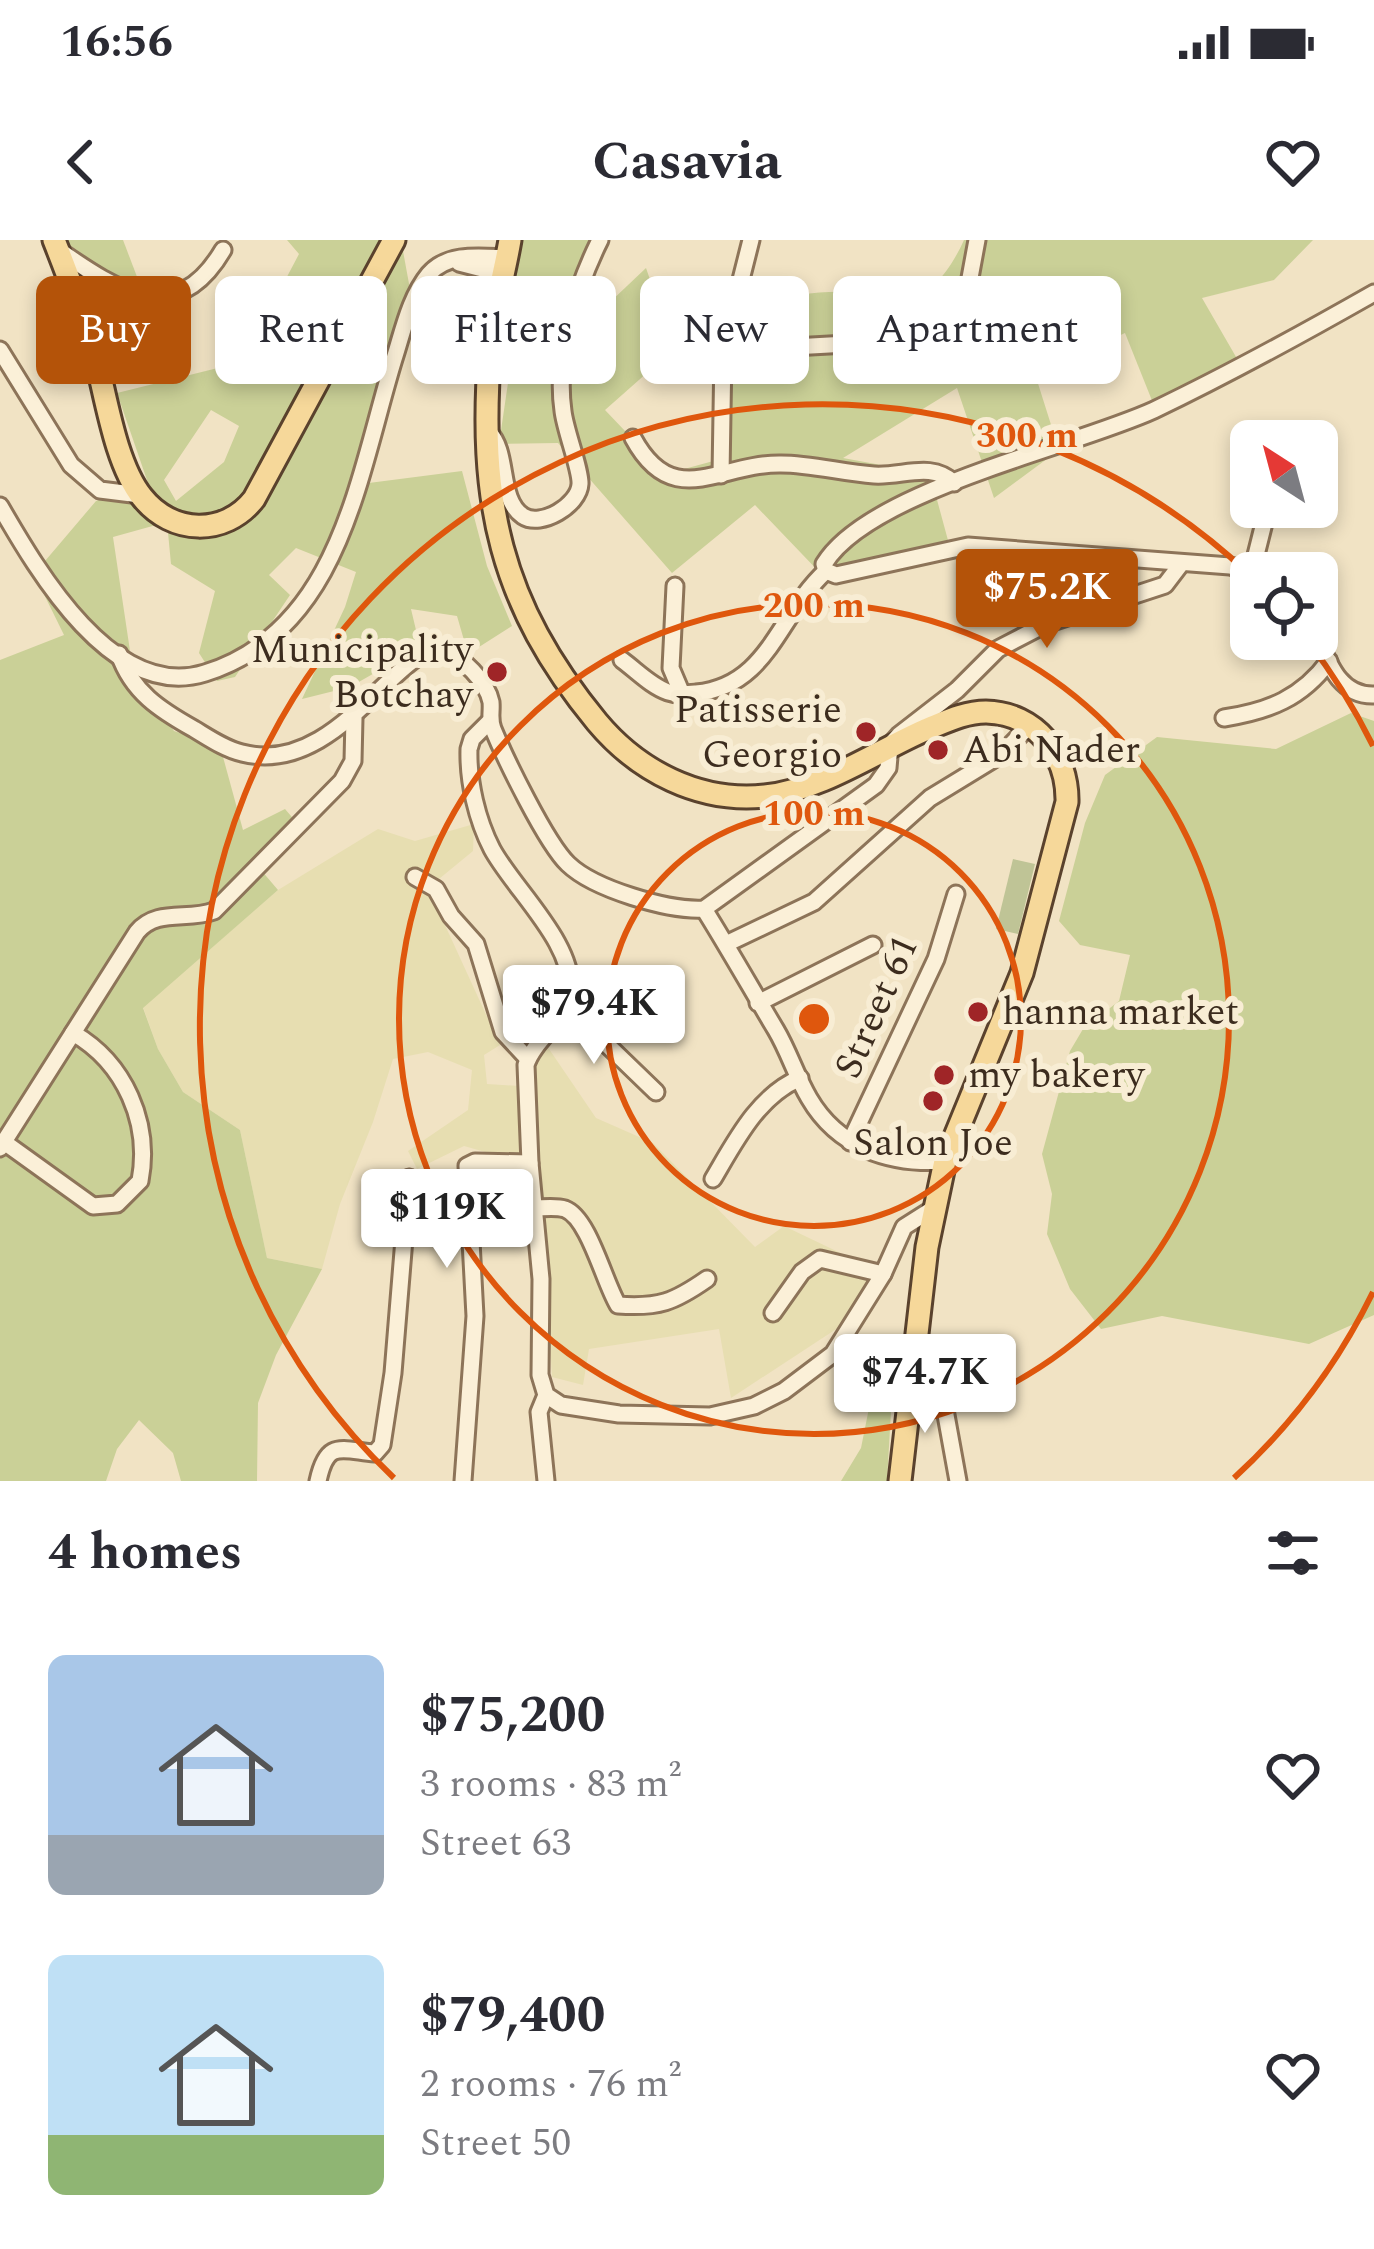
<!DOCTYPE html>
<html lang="en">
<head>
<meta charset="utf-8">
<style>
	body { margin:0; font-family:Spectral,serif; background:#f2f2f3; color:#2b2b33; height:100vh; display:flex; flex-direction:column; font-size:45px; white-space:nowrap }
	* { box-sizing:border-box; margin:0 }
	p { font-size:39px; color:#7c7c81 }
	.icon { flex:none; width:66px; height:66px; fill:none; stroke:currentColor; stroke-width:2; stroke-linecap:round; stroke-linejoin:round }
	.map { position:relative; height:1241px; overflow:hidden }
	.drawer { display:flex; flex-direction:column; background:#fff; flex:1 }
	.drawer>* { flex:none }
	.banner { position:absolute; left:36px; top:36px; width:1302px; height:108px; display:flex; gap:24px }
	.needle { width:78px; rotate:324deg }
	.tools { position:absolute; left:1230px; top:180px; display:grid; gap:24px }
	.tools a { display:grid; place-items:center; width:108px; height:108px; border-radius:18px; background:#fff; box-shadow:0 6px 18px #0003; font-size:60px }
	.price { position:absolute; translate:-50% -102px; padding:0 27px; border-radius:12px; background:#fff; color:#222; font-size:39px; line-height:78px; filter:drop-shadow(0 3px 6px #0008) }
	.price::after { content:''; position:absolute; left:50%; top:72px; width:36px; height:27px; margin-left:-18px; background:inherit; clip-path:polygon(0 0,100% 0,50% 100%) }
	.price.on { background:#b45309; color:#fff }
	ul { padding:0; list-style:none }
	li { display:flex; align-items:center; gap:36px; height:300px; padding:0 48px }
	li span { display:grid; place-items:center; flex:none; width:336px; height:240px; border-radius:18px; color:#555 }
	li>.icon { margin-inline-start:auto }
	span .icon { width:144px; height:144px; fill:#fffc; stroke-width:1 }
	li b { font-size:51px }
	h2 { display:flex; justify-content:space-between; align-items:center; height:144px; padding:0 48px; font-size:51px }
	.chip { padding:0 42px; border-radius:18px; background:#fff; box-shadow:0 6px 18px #0003; font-size:42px; line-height:108px }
	.chip.on { background:#b45309; color:#fff }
	.status { display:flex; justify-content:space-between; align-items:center; height:84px; padding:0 60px; background:#fff; direction:ltr }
	.status svg { height:33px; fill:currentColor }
	header { display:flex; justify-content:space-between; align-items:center; height:156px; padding:0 48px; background:#fff; font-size:54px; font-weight:700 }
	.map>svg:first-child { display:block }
	.farmland { fill:#e7deb1 }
	.green { fill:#cad097; fill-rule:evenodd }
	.cemetery { fill:#bfc496 }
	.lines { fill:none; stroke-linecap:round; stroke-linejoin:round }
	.minor-casing { stroke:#8d7459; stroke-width:21 }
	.major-casing { stroke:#5a422d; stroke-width:27 }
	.minor { stroke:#fbf0d8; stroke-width:15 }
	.major { stroke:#f6d89a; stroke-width:21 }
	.ring { fill:none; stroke:#df570d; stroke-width:6 }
	.poi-dot { fill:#9f2527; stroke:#f8edd4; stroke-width:4.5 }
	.labels { text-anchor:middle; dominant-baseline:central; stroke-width:12; stroke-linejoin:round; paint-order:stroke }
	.poi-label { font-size:39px; fill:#3c2c1e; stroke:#f8edd4; text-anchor:start }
	.street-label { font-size:39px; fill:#3c2c1e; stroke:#f8edd4 }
	.centre { fill:#df570d; stroke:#f8edd4; stroke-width:6 }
	.ring-label { font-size:36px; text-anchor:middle; font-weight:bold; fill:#df570d; stroke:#f8edd4; stroke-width:12; stroke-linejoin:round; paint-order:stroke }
</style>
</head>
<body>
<div class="status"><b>16:56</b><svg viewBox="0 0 49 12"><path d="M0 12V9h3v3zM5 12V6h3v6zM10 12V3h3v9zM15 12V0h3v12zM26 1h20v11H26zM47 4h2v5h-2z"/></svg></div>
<header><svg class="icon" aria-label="back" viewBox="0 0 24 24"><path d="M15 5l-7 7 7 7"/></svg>Casavia<svg class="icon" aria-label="heart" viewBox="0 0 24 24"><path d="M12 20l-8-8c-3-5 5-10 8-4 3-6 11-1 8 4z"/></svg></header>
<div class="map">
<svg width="1374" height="1241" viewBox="0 0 1374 1241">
	<rect width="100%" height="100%" fill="#f1e3c4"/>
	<!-- farmland -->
	<polygon class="farmland" points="474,584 473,611 428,648 500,805 484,815 487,844 520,846 547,806 596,878 653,903 755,1007 784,986 878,1031 853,1078 731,1158 719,1089 589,1109 583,1145 552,1137 539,927 464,906 417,929 408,911 468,870 472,830 428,812 393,819 373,882 340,964 322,1029 267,1018 240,890 183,852 158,809 143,767 278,650 378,589 415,601"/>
	<!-- green -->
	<g class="green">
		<polygon points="51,0 123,0 147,63 90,82"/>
		<path d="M287,0H401L416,82L361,244L462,231L487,326L512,386L468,414L457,376L411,369L420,407L350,447L302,459L345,367L356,332L296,308L269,335L290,355L235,437L217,441L199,413L215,351L171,324L167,282L113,297L133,431L174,491L220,506L243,590L285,569L297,583L255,623L278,650L143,768L158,809L183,852L240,890L267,1018L322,1029L276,1115L258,1163L257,1241H181L173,1213L139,1180L117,1209L106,1241H0V420L64,395L34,334L96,261L148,243L117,153L242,122L299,14ZM211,170L239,186L224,222L176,261L164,240Z"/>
		<path d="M513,0H600L564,57L589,82L646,28L674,109L605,170L666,234L717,220L723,134L748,70C776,56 819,50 851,52C864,53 875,58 888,60C925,68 951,29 964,0H1313L1274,40L1202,58L1243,129L1159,178L1125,93L1035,134L1059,210L994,258L957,148L843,218L930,234L949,304L824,337L755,265L672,333L558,203L499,204L514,102L516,8Z"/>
		<polygon points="1351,473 1374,481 1374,1075 1309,1104 1162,1076 1101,1089 1070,1049 1047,994 1052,954 1042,914 1070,811 1083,789 1119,761 1130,715 1080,705 1059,681 1085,583 1105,535 1157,497 1276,509"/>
		<polygon points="892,1154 887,1241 841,1241 861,1208 869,1168"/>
	</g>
	<!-- cemetery -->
	<polygon class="cemetery" points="1013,619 1035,624 1018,694 996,689"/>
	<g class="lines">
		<defs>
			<g id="minor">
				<path d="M60,11C116,50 176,90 223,10"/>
				<polyline points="459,23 502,34"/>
				<polyline points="0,110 71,225 100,250 140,255"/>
				<polyline points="723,111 847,104 951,68 967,54 977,0"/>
				<path d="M488,191C510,213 497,258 523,276C541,288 579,265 580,244C581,230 565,190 563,171C555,117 576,48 600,0"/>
				<path d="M633,198C673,272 719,223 781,224C812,224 843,233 874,235C903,237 931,221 954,243"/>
				<polyline points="721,235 723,111 751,0"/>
				<path d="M0,266C37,330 113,462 205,433C340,391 358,236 394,119C403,91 410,57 429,34C448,12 481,17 507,18"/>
				<polyline points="1252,331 1268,267"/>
				<path d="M1257,333L1230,326L968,306L836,335L826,331L824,324C869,250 1074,207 1154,170C1229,134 1302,94 1374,53"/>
				<polyline points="675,346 671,428 682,454"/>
				<path d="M1317,397C1329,424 1340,456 1374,455"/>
				<path d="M119,414C132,452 160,470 194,489C209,498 225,509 242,513C338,538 400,398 443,411C462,416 487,442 491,462C492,472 489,479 493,489C505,518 546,603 568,624C594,649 668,671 704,669L876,545L888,528L890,505L899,495L957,450L998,409L1046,384L1165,345L1181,324"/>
				<path d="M622,420C637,431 651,446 668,452C677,455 686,454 696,453C769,446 778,375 826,331"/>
				<path d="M1224,478C1269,471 1302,458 1329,421"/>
				<path d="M489,482L472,499L469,509C468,542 477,580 492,609C514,650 577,705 570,755C567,781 534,799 526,825L530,923L541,1039L540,1135L546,1155L561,1165L619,1174L710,1176L754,1166L784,1151L833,1114L883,1034L904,987L934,968"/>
				<polyline points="415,637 436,649 451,676 476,704 503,792 528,819"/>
				<path d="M704,669C729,709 752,750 776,790C789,812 796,836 809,858C838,908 890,925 945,921"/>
				<polyline points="726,704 814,662 930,558 1002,514 1030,485"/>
				<polyline points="758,763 873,705"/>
				<polyline points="567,766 656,852"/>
				<path d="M4,902L93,966L117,964L140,941C151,883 125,823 73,793"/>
				<polyline points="850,902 936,719 956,654"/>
				<path d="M0,908L137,692C157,668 187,681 214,671L342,541L353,521L354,478"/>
				<path d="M713,939C736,900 758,856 800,838"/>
				<path d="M534,968C543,968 556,966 565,969C589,978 604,1042 618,1065C659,1068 674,1062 707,1039"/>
				<polyline points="773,1073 802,1032 820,1019 883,1034"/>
				<polyline points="911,1130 934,1142 942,1153 958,1241"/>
				<polyline points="546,1155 539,1172 546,1241"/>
				<path d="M318,1241C327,1199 341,1210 375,1213L382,1205L393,1133L409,938"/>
				<polyline points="463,1241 475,1076 467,926 475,922 530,923"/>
			</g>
			<g id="major">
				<path d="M54,0C69,38 83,75 95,115C106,156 115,223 142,257C172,295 225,296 254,259L394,0"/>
				<path d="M510,0C504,36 493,71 490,108C478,260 499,363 597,482C638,531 699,563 765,556C821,550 875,512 925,490C945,482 964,472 986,472C1036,473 1068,515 1067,562L1022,733L945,921L927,1007L900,1241"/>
			</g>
		</defs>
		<!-- minor casing -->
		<use href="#minor" class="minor-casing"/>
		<!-- major casing -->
		<use href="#major" class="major-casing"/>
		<!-- minor -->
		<use href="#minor" class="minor"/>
		<!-- major -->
		<use href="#major" class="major"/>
	</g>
	<!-- distance rings -->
	<g class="ring">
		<circle cx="814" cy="779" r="207"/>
		<circle cx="814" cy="779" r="415"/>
		<path d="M1373 1052A622 622 0 0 1 1234 1238M394 1238A622 622 0 1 1 1250 335M1307 400A622 622 0 0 1 1373 506"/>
	</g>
	<!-- markers -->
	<g class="poi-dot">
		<circle cx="497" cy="432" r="12"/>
		<circle cx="866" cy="492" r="12"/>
		<circle cx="938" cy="510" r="12"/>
		<circle cx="978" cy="772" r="12"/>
		<circle cx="944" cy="835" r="12"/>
		<circle cx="933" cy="861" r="12"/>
	</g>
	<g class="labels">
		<!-- poi labels -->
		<g class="poi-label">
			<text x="473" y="410" text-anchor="end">Municipality<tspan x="473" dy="45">Botchay</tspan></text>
			<text x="842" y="470" text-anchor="end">Patisserie<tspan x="842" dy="45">Georgio</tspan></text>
			<text x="962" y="510">Abi Nader</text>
			<text x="1002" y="772">hanna market</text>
			<text x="968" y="835">my bakery</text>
			<text x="933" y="903" text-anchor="middle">Salon Joe</text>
		</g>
		<!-- street labels -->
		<g class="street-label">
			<text transform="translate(877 767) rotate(-66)">Street 61</text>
		</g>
	</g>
	<circle cx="814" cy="779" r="18" class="centre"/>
	<g class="ring-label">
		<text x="1027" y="207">300 m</text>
		<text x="814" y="377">200 m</text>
		<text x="814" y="585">100 m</text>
	</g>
</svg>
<div class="tools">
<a><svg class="needle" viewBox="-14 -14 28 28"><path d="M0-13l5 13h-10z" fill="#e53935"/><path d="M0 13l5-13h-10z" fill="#7c7c81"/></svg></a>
<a><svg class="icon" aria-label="locate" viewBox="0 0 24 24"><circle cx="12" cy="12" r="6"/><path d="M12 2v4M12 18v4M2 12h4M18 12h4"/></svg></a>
</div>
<b class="price on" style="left:1047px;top:411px">$75.2K</b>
<b class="price" style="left:594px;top:827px">$79.4K</b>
<b class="price" style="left:447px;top:1031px">$119K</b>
<b class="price" style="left:925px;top:1196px">$74.7K</b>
<div class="banner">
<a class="chip on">Buy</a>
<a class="chip">Rent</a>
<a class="chip">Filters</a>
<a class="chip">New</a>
<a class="chip">Apartment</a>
</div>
</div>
<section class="drawer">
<h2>4 homes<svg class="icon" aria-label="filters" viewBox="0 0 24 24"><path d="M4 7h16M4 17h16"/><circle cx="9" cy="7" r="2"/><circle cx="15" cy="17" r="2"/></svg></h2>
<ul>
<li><span style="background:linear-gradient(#a9c7e8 75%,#9aa5b1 0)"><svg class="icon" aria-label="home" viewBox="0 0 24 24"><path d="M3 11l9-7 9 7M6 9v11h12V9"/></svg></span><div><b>$75,200</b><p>3 rooms · 83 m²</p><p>Street 63</p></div><svg class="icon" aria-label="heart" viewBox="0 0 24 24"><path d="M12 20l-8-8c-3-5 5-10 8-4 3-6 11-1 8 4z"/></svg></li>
<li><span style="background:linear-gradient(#bfe0f5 75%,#8fb573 0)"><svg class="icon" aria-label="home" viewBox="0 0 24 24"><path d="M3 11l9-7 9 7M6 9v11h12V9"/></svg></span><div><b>$79,400</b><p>2 rooms · 76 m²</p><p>Street 50</p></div><svg class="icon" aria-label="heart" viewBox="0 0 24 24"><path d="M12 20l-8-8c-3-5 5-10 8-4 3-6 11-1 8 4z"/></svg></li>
</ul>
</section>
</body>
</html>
